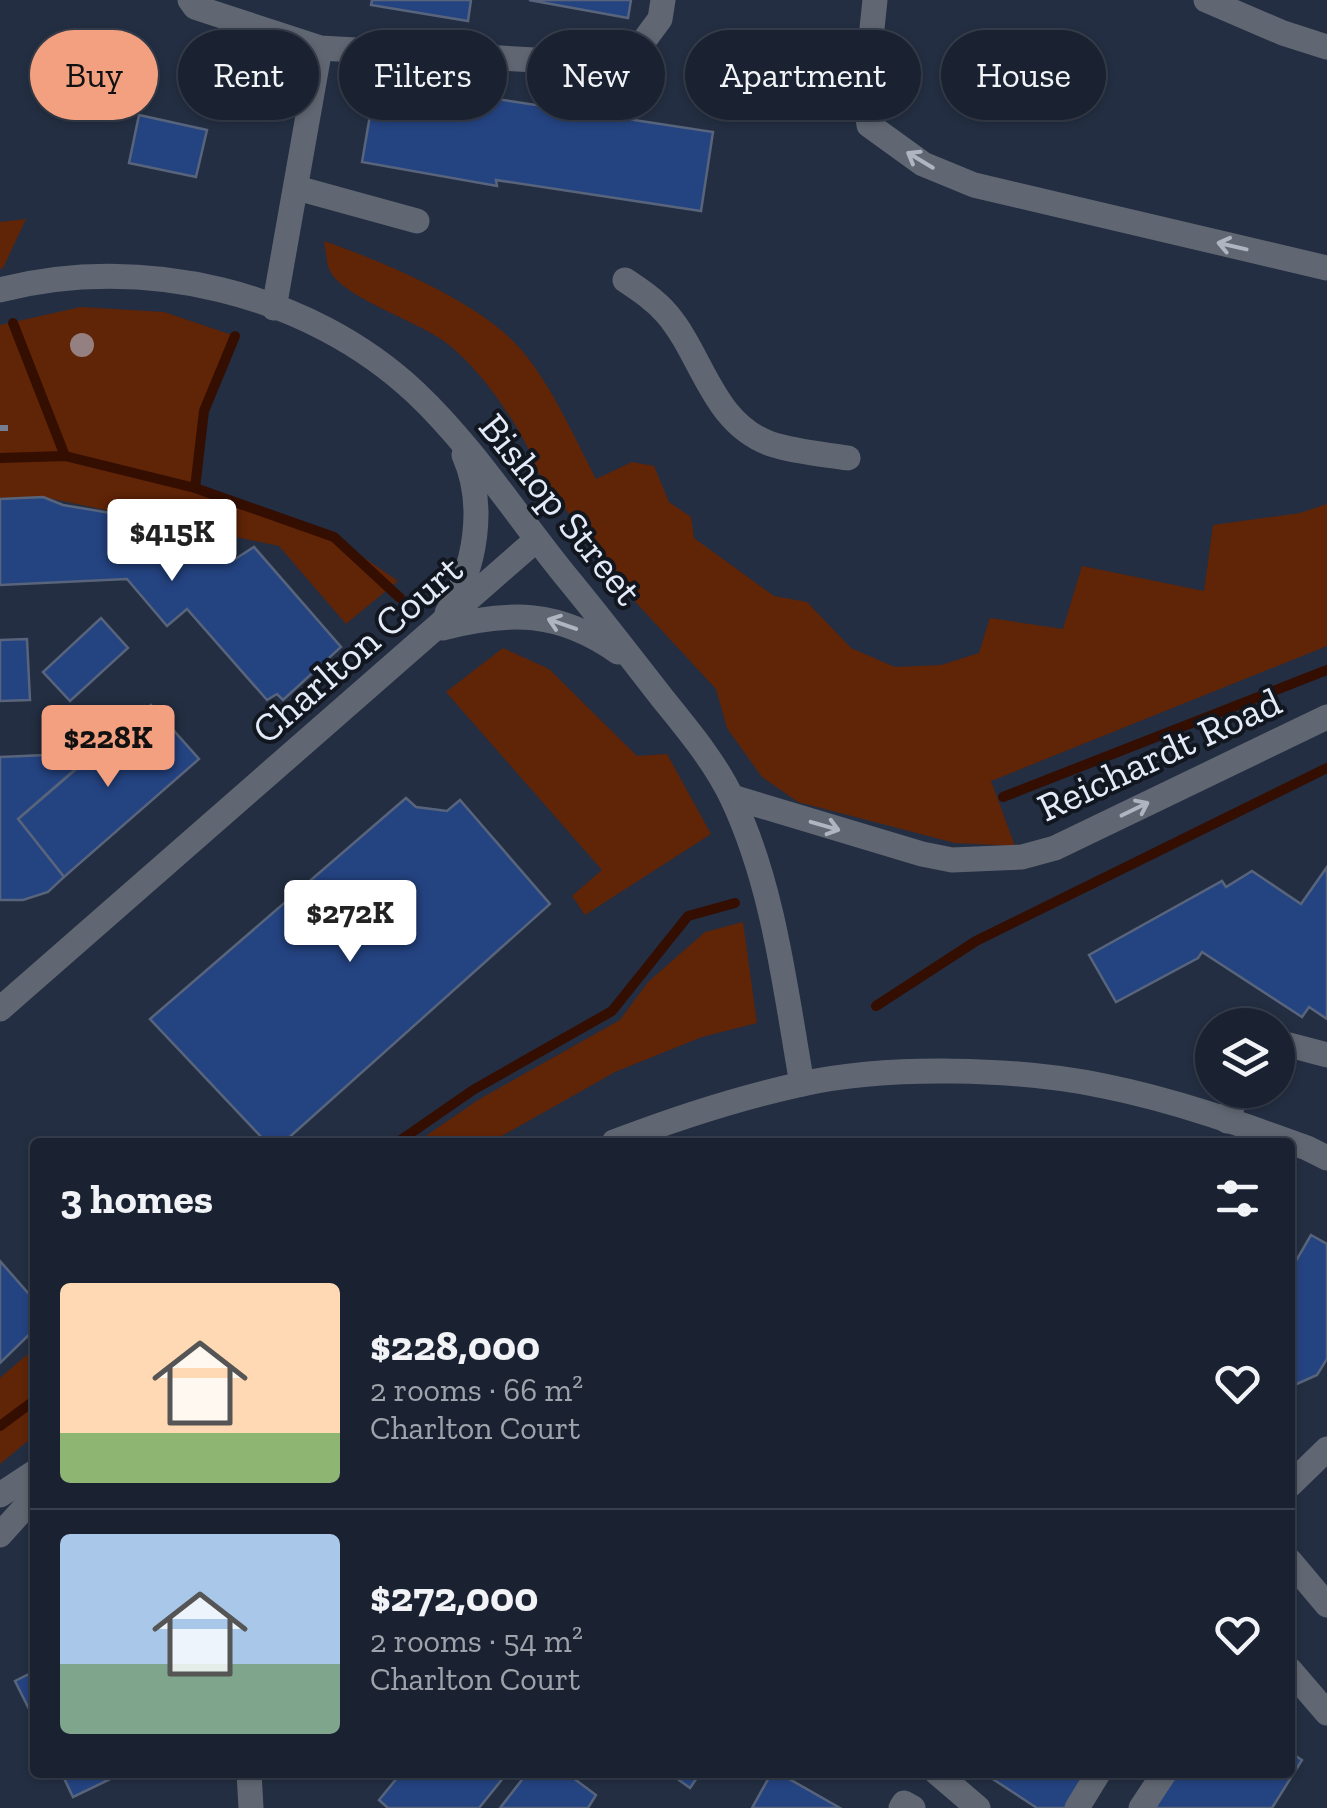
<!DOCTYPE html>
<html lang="en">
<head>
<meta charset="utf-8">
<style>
	body { margin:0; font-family:"Zilla Slab",serif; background:#272f3e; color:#f1f3f6; height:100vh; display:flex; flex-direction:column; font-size:38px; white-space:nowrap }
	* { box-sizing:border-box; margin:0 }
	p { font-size:32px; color:#9fa4ac }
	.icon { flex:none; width:55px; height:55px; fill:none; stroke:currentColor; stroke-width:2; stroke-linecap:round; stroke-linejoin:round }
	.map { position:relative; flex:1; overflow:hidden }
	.details { position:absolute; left:30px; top:1138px; width:1265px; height:640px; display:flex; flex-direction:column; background:#1a2232; border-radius:10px; box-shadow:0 2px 8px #0004,0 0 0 2px #383f4d }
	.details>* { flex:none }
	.hud { position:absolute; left:30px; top:30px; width:1268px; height:90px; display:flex; gap:20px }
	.tools { position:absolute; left:1195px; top:1008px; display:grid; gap:20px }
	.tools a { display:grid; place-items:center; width:100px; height:100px; border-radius:50%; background:#1a2232; box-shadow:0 2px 8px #0004,0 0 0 2px #383f4d; font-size:50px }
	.price { position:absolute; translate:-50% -85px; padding:0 22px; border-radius:10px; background:#fff; color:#222; font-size:32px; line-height:65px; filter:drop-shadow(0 2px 5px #0008) }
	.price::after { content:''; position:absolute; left:50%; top:60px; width:30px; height:22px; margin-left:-15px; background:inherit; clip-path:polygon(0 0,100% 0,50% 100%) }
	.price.current { background:#f2a080; color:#111 }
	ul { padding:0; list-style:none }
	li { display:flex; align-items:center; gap:30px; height:250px; padding:0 30px }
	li+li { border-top:2px solid #383f4d }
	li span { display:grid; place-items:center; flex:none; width:280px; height:200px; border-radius:10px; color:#555 }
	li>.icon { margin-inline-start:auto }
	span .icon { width:120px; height:120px; fill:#fffc; stroke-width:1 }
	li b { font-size:42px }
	h2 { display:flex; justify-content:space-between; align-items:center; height:120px; padding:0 30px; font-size:42px }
	.pill { padding:0 35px; border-radius:45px; background:#1a2232; box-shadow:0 2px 8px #0004,0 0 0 2px #383f4d; font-size:35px; line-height:90px }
	.pill.current { background:#f2a080; color:#111 }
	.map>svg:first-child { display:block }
	.green { fill:#602407 }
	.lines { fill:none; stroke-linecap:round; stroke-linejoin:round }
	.stream { stroke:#340e00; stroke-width:10 }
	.building { fill:#244381; stroke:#58647b; stroke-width:2.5 }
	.path { stroke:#757e90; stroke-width:6; stroke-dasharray:10 5; stroke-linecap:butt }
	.minor { stroke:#616772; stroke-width:25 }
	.tree { fill:#948080 }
	.oneway { stroke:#afb6c2 }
	.labels { text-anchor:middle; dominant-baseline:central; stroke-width:8; stroke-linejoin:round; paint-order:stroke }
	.street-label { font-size:40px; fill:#e3eaf8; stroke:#11161f }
</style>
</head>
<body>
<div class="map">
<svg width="1327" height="1808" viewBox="0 0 1327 1808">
	<rect width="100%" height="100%" fill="#232e42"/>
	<!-- green -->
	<g class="green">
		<polygon points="26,219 3,268 0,269 0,222"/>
		<path d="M324,241C381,261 470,298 513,341C548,376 573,435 596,479L632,462L654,466L669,502L691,517L694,538L774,596L807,602L851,648L895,667L941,665L979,653L990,618L1063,629L1082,566L1204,591L1213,525L1300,513L1327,504V646L991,781L1015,846L955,843L798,802L762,777L727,728L716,689L629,595L538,472C524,431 483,372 449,345C424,323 344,299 330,271C326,263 326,250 324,241Z"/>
		<polygon points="81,307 164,312 235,336 204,411 195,488 334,537 398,581 346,624 279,546 43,497 0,499 0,325"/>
		<polygon points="503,648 549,669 637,756 667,754 711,834 585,915 572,896 602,870 446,692"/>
		<polygon points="743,922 757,1023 702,1037 615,1072 491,1142 417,1142 478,1100 620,1020 648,982 705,932"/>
		<polygon points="35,1348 35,1435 0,1464 0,1378"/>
	</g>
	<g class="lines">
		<!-- stream -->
		<g class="stream">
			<polyline points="13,323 65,456"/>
			<polyline points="0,458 65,456 195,488 334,537 400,598"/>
			<polyline points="195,488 204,411 235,336"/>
			<polyline points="1003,797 1327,670"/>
			<polyline points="876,1006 976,941 1327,768"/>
			<polyline points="398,1142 473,1090 612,1011 688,916 735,903"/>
			<polyline points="0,1426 35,1400"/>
		</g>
	</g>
	<!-- building -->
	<g class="building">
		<polygon points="372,0 471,0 468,21 371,5"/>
		<polygon points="529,0 631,0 628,18"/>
		<polygon points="391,83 713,132 701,211 496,180 497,186 362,162 374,92 385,93"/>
		<polygon points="139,115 207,130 196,177 129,163"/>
		<polygon points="43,497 63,505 170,523 190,546 206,535 232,561 254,547 341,647 283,700 277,694 267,700 187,609 167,626 127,579 0,585 0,499"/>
		<polygon points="101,618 128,648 70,701 43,672"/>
		<polygon points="27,639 30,700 0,701 0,640"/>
		<polygon points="151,705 199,759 64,877 18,819"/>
		<polygon points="94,753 18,819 64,877 48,892 23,900 0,900 0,757"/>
		<polygon points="406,798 416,807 447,811 460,800 550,904 284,1142 266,1142 150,1019"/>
		<polygon points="1327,867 1327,1019 1309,1007 1302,1017 1202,952 1198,958 1116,1002 1089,955 1222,881 1226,887 1252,871 1301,904"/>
		<polygon points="1311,1235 1327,1244 1327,1359 1317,1375 1290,1387 1290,1271"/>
		<polygon points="0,1261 35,1301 35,1329 0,1363"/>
		<polygon points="35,1671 35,1721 15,1681"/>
		<polygon points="1290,1752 1302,1760 1272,1808 1155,1808 1178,1772 1290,1772"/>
		<polygon points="61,1772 125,1772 73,1797"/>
		<polygon points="402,1772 508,1772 479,1808 388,1808 379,1800"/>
		<polygon points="528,1772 565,1772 596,1795 588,1808 500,1808"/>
		<polygon points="668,1772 701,1772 690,1788"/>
		<polygon points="772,1772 777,1772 840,1808 752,1808"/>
		<polygon points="982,1772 1090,1772 1068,1808 1037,1808"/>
	</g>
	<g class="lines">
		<!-- path -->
		<polyline class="path" points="0,428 8,428"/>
		<!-- minor -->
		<g class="minor">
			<polyline points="190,0 195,7 320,48 588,63 637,50 660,19 663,0"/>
			<polyline points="875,0 865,95 869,125 923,164 974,185 1327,268"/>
			<polyline points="1206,0 1283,33 1327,47"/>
			<polyline points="297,188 417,221"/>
			<path d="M625,280C640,290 655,300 667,314C703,356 712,423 771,444C796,452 822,454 848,458"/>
			<path d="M0,290C141,253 309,292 416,393C475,449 518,518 569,580C601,619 632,659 663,699C688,730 715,762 732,798C774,887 785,988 802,1084"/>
			<polyline points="274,308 320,48"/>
			<path d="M447,613C476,568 486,505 464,455"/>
			<path d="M442,628C510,611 558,610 618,652"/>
			<polyline points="732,797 922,854 952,860 1022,857 1055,848 1327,717"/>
			<polyline points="0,1009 536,540"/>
			<polyline points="1278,1042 1327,1055"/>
			<polyline points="1227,1121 1238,1090"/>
			<path d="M614,1142C674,1119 738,1098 802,1084C888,1065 1018,1068 1104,1086C1174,1100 1241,1124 1307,1148L1327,1158"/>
			<polyline points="1290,1485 1327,1449"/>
			<polyline points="0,1495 35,1472"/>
			<polyline points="0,1535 35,1496"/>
			<polyline points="1290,1561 1327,1605"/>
			<polyline points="1290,1670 1327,1713"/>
			<polyline points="249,1772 251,1808"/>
			<polyline points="936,1772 978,1808"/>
			<polyline points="901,1808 904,1803 913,1808"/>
			<polyline points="1077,1808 1099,1772"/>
			<polyline points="1141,1808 1165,1772"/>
		</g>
	</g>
	<!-- trees -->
	<circle class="tree" cx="82" cy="345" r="12"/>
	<!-- one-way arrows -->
	<defs><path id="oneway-shaft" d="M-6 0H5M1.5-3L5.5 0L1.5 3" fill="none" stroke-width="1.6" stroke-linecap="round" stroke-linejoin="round" transform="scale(2.5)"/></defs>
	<g class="oneway">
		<use href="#oneway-shaft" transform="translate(920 160) rotate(-149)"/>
		<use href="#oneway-shaft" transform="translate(1232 246) rotate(-167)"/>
		<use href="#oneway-shaft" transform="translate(562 624) rotate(-161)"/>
		<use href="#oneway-shaft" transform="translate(1135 809) rotate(-26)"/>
		<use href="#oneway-shaft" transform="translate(825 826) rotate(16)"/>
	</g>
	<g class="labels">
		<!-- street labels -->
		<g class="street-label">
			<text transform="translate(561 509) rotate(51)">Bishop Street</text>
			<text transform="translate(357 649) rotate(-41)">Charlton Court</text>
			<text transform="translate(1159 754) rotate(-25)">Reichardt Road</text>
		</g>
	</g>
</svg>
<div class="tools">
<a><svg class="icon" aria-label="layers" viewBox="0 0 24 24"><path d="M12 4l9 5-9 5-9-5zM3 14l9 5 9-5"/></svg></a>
</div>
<b class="price" style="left:172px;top:584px">$415K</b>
<b class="price current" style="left:108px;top:790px">$228K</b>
<b class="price" style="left:350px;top:965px">$272K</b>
<div class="hud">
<a class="pill current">Buy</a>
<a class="pill">Rent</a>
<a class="pill">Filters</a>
<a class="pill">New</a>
<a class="pill">Apartment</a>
<a class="pill">House</a>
</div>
<section class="details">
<h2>3 homes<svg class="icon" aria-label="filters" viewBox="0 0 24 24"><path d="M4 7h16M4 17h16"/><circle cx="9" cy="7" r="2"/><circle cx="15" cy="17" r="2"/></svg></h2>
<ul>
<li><span style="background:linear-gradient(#ffd9b3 75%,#8fb573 0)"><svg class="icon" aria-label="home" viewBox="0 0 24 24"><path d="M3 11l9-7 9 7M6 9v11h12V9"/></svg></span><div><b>$228,000</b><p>2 rooms · 66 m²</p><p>Charlton Court</p></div><svg class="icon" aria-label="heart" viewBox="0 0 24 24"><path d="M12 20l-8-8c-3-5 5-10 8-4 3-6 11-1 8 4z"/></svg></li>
<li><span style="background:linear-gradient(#a9c7e8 65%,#7fa58c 0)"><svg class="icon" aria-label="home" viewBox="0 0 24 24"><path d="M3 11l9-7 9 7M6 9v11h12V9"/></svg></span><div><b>$272,000</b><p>2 rooms · 54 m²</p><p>Charlton Court</p></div><svg class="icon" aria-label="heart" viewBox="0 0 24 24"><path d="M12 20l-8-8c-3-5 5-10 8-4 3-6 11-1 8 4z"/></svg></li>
</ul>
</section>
</div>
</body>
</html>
